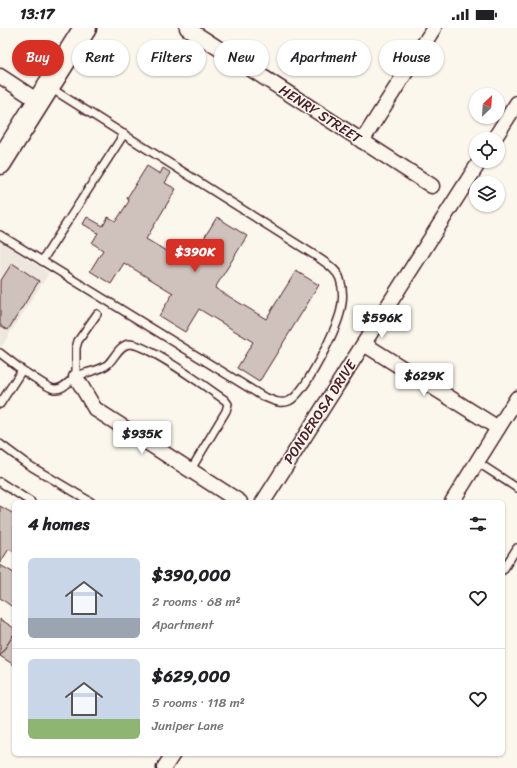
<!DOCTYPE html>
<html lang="en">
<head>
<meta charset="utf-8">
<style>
	body { margin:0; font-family:Sriracha,sans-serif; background:#f6f6f6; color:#202124; height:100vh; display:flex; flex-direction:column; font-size:15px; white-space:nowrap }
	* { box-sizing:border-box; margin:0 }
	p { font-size:13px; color:#757577 }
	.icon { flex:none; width:22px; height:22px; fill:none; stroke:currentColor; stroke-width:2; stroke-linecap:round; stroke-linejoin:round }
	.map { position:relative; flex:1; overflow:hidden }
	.drawer { position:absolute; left:12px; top:472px; width:493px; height:256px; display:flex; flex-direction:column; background:#fff; border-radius:6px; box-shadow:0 1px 3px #0004 }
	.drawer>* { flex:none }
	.hud { position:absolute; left:12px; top:12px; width:493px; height:36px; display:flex; gap:8px }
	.needle { width:26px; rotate:25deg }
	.tools { position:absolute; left:469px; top:60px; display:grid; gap:8px }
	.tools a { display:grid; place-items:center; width:36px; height:36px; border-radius:50%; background:#fff; box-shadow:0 1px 3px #0004; font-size:20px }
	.price { position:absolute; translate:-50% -34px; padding:0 9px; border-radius:4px; background:#fff; color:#222; font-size:13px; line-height:26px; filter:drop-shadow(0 1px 2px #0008) }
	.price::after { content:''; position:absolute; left:50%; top:24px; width:12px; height:9px; margin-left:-6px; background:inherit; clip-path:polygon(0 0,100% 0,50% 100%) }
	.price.active { background:#d93025; color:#fff }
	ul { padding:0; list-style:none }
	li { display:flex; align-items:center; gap:12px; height:100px; padding:0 16px }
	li+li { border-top:1px solid #e0e0e0 }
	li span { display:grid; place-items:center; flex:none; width:112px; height:80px; border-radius:6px; color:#555 }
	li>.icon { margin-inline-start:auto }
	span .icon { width:48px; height:48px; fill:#fffc; stroke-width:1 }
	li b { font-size:17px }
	h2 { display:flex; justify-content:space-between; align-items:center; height:48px; padding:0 16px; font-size:17px }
	.tag { padding:0 14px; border-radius:18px; background:#fff; box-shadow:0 1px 3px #0004; font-size:14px; line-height:36px }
	.tag.active { background:#d93025; color:#fff }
	.status { display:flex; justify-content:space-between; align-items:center; height:28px; padding:0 20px; background:#fff; direction:ltr }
	.status svg { height:11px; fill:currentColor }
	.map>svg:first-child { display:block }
	.built { fill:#eee7de }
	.building { fill:#cfc2bc; stroke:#4a1f2b }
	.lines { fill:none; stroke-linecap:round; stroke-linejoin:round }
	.service-casing { stroke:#4a1f2b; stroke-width:10 }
	.minor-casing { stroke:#4a1f2b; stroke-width:17 }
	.trunk-casing { stroke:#4a1f2b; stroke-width:25 }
	.service { stroke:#fbf7ec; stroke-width:7 }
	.minor { stroke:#fbf7ec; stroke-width:14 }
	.trunk { stroke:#fbf7ec; stroke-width:22 }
	.labels { text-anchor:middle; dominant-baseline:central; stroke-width:3; stroke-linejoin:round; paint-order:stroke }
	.street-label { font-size:14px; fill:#4a1f2b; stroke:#fbf7ec }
</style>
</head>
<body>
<div class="status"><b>13:17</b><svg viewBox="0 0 49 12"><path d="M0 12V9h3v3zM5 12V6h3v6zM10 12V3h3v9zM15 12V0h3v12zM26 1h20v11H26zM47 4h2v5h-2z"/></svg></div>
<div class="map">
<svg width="517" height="740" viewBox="0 0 517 740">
	<rect width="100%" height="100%" fill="#fbf7ec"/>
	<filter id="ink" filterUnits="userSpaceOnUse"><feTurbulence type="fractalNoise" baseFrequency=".025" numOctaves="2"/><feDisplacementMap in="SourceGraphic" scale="8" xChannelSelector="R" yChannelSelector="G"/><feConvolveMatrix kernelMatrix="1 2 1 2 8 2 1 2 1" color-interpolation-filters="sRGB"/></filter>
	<g filter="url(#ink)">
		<!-- built -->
		<polygon class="built" points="0,213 49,245 0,321"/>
		<!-- building -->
		<g class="building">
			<polygon points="147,138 160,146 163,140 171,145 165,155 176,161 146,211 188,236 217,189 247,208 215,260 266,291 296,243 319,257 259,354 237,340 253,314 199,281 185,304 159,288 173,265 124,235 111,256 90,243 103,222 92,215 98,205 83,196 87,189 103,198 108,189 116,193 129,173 127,170"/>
			<polygon points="12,235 39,253 8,302 0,297 0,254"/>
			<polygon points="0,478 14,486 14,524 9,521 0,535"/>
			<polygon points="0,537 14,545 14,580 0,570"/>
			<polygon points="0,591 14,600 14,606 0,628"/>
			<polygon points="14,606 14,637 0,628"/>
		</g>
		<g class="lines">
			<defs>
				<g id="service">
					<path d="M0,207L262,368C270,371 280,377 289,373C305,366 338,299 341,281C343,272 343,260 340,251C337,241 324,234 316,228L49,59"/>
					<polyline points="42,233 124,106"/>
					<polyline points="0,325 22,342"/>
					<polyline points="76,349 76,320 78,313 97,286"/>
					<path d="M0,376L22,342C29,346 48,360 54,361C63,362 68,354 75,349C85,343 99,344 108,336C115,329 120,316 130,316C149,317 207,360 225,372L228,376L226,383L190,443"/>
					<polyline points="0,416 27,436 91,474"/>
					<polyline points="477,434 517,460"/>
					<polyline points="0,454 31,474"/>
					<polyline points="503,542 517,520"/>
				</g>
				<g id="minor">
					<polyline points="187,0 432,158"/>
					<polyline points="0,48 38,73"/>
					<polyline points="494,111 517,75"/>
					<polyline points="362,113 434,0"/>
					<polyline points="364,316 498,400"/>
					<polyline points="76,349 95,381 240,474"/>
					<polyline points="263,474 480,133"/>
					<polyline points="452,474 517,370"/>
					<polyline points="164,740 173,726"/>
				</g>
				<polyline id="trunk" points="0,135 85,0"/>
			</defs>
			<!-- service casing -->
			<use href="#service" class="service-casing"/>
			<!-- minor casing -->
			<use href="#minor" class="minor-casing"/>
			<!-- trunk casing -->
			<use href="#trunk" class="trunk-casing"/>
			<!-- service -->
			<use href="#service" class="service"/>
			<!-- minor -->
			<use href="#minor" class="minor"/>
			<!-- trunk -->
			<use href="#trunk" class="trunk"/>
		</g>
	</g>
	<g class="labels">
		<!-- street labels -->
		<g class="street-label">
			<text transform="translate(320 86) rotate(33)">HENRY STREET</text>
			<text transform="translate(320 384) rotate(-57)">PONDEROSA DRIVE</text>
		</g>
	</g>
</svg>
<div class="tools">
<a><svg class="needle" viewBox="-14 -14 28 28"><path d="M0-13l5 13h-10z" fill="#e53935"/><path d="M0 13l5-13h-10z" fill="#757577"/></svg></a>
<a><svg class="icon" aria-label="locate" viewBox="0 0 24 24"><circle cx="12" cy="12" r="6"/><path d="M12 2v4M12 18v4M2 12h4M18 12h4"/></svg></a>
<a><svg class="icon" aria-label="layers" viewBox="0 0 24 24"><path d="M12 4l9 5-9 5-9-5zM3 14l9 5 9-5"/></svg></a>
</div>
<b class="price active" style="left:195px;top:245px">$390K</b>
<b class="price" style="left:382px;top:311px">$596K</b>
<b class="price" style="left:424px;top:369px">$629K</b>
<b class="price" style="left:142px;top:427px">$935K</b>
<div class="hud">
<a class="tag active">Buy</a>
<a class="tag">Rent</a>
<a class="tag">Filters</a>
<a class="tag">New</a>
<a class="tag">Apartment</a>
<a class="tag">House</a>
</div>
<section class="drawer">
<h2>4 homes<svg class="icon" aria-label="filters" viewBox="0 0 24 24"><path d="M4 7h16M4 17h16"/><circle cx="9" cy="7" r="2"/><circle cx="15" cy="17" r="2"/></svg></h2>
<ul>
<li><span style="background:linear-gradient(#c9d6e8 75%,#9aa5b1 0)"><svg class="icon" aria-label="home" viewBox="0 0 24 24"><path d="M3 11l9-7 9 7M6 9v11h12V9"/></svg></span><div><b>$390,000</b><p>2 rooms · 68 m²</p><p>Apartment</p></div><svg class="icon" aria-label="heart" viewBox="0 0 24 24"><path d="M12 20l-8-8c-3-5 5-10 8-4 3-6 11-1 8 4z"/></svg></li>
<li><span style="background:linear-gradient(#c9d6e8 75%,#8fb573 0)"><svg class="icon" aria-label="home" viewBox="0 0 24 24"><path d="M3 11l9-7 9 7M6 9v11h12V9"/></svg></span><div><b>$629,000</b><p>5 rooms · 118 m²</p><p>Juniper Lane</p></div><svg class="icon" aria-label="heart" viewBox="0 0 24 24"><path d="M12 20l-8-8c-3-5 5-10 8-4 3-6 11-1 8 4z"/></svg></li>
</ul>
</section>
</div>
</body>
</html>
